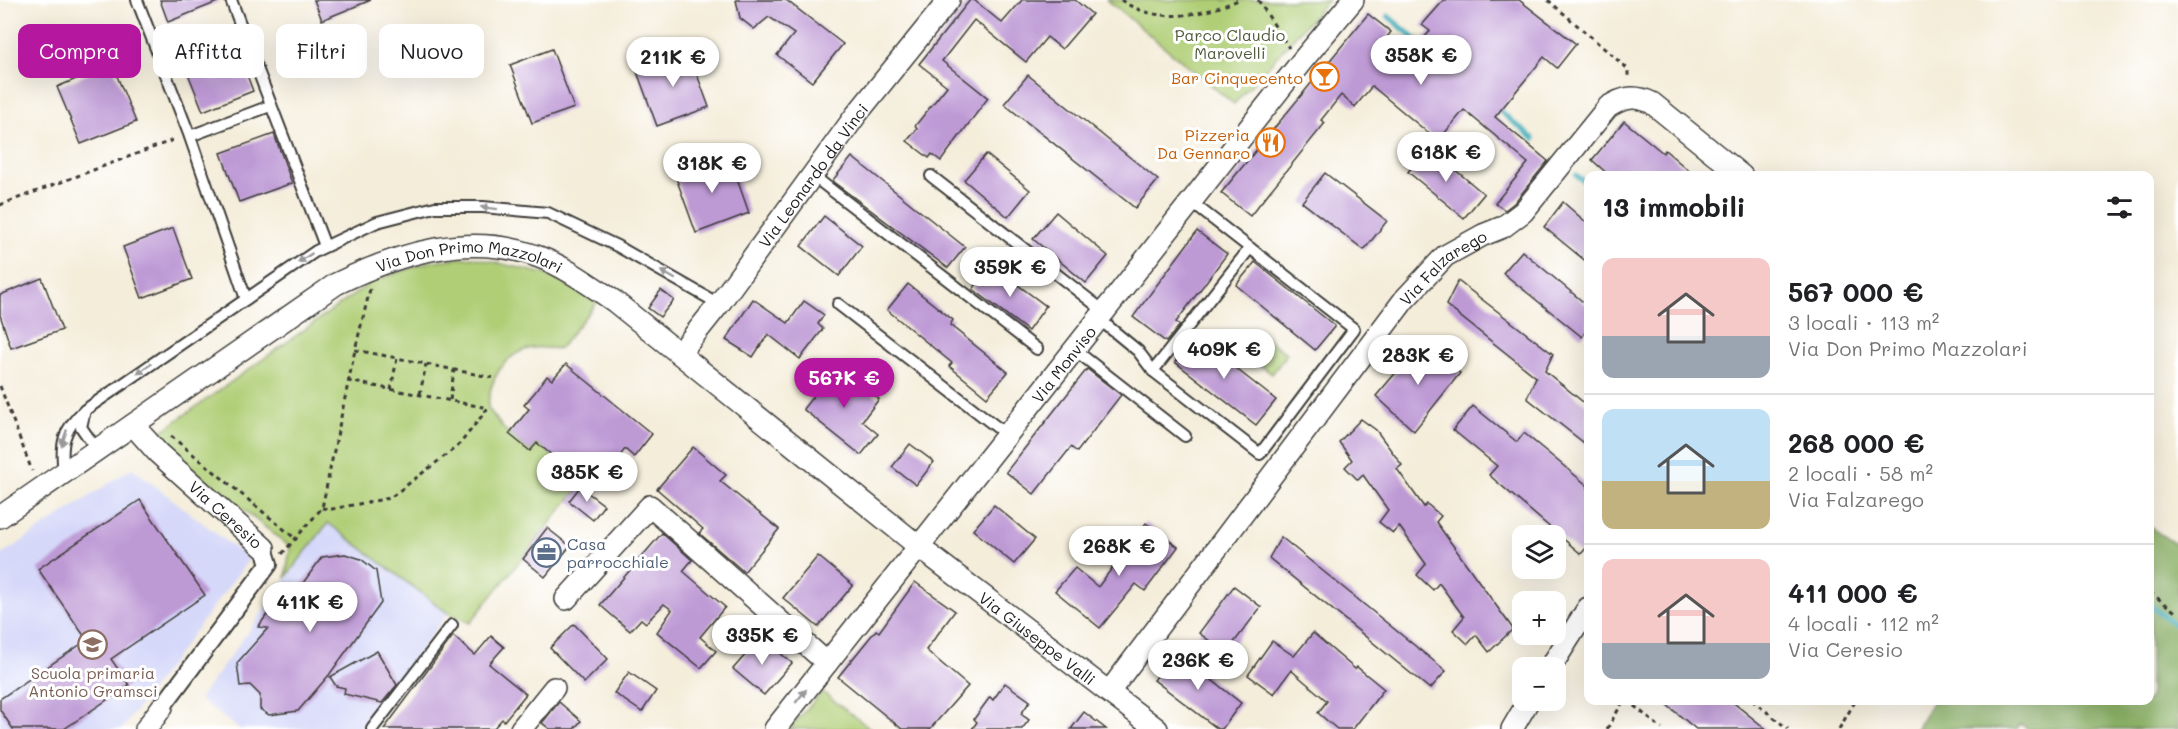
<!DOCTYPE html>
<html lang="it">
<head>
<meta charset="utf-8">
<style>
	body { margin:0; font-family:Mali,sans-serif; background:#f2f2f2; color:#202124; height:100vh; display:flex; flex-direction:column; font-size:22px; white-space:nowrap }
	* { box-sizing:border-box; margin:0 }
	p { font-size:20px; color:#757577 }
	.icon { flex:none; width:33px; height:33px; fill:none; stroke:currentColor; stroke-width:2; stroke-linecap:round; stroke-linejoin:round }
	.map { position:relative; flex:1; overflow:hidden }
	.details { position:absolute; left:1584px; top:171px; width:570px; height:534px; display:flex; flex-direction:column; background:#fff; border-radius:12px; box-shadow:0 6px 24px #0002 }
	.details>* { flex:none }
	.banner { position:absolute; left:18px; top:24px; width:570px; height:54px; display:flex; gap:12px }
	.tools { position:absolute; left:1512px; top:525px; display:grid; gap:12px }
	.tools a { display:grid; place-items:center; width:54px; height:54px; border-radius:12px; background:#fff; box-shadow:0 6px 24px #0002; font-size:30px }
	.price { position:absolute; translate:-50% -51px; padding:0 14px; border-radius:21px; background:#fff; color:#222; font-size:20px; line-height:39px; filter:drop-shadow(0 2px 3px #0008) }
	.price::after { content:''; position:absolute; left:50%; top:36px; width:18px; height:14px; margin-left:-9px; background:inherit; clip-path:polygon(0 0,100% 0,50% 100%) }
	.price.on { background:#b5179e; color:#fff }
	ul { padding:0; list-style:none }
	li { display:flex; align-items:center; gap:18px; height:150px; padding:0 18px }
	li+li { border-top:2px solid #e0e0e0 }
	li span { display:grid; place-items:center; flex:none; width:168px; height:120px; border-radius:12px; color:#555 }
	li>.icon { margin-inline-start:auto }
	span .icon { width:72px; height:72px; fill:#fffc; stroke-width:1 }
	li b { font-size:26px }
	h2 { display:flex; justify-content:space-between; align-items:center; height:72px; padding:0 18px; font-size:26px }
	.tag { padding:0 21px; border-radius:12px; background:#fff; box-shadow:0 6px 24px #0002; font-size:21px; line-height:54px }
	.tag.on { background:#b5179e; color:#fff }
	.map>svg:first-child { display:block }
	.built { fill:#d5d8f9 }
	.green { fill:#afce75; stroke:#667548; stroke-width:1.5 }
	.forest { fill:#8bb166; stroke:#546641; stroke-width:1.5 }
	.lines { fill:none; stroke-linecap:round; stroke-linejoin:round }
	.stream { stroke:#42b0be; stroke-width:5 }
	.building { fill:#be9ad5 }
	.service-casing { stroke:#3c3b38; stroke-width:14 }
	.pedestrian-casing { stroke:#3c3b38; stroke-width:20 }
	.minor-casing { stroke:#3c3b38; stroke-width:24 }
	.path { stroke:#3c3b38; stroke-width:3; stroke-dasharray:4.5 4.5; stroke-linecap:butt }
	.service { stroke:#fff; stroke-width:10 }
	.pedestrian { stroke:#fff; stroke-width:16 }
	.minor { stroke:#fff; stroke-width:21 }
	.oneway { fill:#999 }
	.labels { text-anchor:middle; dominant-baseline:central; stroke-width:6; stroke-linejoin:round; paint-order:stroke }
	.park-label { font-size:16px; fill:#4f5a3b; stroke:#fff }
	.food-label { font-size:16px; fill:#c56008; stroke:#fff; text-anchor:end }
	.street-label { font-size:16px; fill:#1c1c1c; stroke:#fff }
	.service-label { font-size:16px; fill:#4e5e75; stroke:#fff; text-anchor:start }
	.education-label { font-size:16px; fill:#785e54; stroke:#fff }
</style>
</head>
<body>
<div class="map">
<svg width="2178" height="729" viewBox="0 0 2178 729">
	<rect width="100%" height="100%" fill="#fff"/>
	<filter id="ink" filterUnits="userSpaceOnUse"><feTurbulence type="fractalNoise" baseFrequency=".0167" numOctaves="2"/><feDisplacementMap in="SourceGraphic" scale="12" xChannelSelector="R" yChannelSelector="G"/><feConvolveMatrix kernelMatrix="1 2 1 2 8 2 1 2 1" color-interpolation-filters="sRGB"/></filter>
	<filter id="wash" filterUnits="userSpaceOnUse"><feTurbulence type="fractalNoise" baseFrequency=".008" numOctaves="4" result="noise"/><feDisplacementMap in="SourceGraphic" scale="24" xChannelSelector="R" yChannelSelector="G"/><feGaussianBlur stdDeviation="1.35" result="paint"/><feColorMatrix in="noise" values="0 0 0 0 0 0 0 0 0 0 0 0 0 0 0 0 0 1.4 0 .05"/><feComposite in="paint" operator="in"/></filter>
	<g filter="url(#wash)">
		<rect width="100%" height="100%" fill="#f4edda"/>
		<!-- built -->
		<g class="built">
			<polygon points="132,468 249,559 122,729 0,729 0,556"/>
			<polygon points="328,522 448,613 360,729 239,729 199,699"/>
		</g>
		<!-- green -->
		<g class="green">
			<polygon points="1107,0 1328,0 1234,104"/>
			<path d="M473,257L545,274L598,301L560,348C551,350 542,346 532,348C503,354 489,380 488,408L503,428L530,451L537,443L584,481L470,623L448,613L328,523L286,577L290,547L163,445L162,431L373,281L433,261Z"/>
			<polygon points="1266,338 1287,354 1272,374 1251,358"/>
			<polygon points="822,692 871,729 789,729"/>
		</g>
		<!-- forest -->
		<polygon class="forest" points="2150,527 2178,546 2178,729 2028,729 2020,724 2017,729 1916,729 1933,701 2150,700"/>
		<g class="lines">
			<!-- stream -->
			<g class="stream">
				<polyline points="1388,16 1425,47"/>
				<polyline points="1496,108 1534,139"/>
				<polyline points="1576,175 1588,185"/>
				<polyline points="2150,605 2178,627"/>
			</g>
		</g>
		<g id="blocks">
			<!-- building -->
			<g class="building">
				<polygon points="160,0 220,0 220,1 168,22"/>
				<polygon points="314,0 371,0 322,20"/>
				<polygon points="736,0 786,0 843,44 812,82 777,55 794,34 769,17 754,29 740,18"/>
				<polygon points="970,0 974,0 1002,23 1022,0 1075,0 1092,14 1062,49 1047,37 1026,62 974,20 942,61 988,98 941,161 932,154 929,158 907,141 917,129 915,126 947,86 919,64"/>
				<polygon points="1444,0 1519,0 1576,44 1557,68 1544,57 1495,117 1548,161 1514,203 1505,210 1495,203 1528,163 1464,110 1438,141 1372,86 1355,107 1341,95 1321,120 1325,123 1250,216 1221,193 1368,14 1391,32 1381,45 1403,63 1430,31 1422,25"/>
				<polygon points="234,41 253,91 203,111 183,61"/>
				<polygon points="552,49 574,108 532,123 510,65"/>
				<polygon points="688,50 709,107 657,126 636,69"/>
				<polygon points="112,64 136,122 81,144 57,87"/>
				<polygon points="1028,75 1158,180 1135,208 1004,104"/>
				<polygon points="1624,121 1663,153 1665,150 1695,176 1610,176 1592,160"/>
				<polygon points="274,134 292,183 239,202 221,153"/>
				<polygon points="1428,147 1484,194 1464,218 1408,172"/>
				<polygon points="986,154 1030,190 1008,217 964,180"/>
				<polygon points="729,156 749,213 696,233 675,175"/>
				<polygon points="852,157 965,247 948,268 832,181"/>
				<polygon points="1325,173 1387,221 1364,250 1302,202"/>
				<polygon points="1563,202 1588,224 1588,263 1544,227"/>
				<polygon points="1056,212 1108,256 1086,283 1033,239"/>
				<polygon points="824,216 862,246 839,276 801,246"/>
				<polygon points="173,228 192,279 142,298 123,247"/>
				<polygon points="1197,231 1227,254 1176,322 1180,325 1166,342 1133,317"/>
				<polygon points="1522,251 1588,306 1588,328 1582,337 1503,273"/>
				<polygon points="1255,262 1335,326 1315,350 1236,285"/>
				<polygon points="991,265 1046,306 1028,331 973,289"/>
				<polygon points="42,278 62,330 11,348 0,315 0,295"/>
				<polygon points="1458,281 1553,354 1545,371 1588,406 1588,446 1527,398 1536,377 1446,305"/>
				<polygon points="908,284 953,320 950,325 1008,372 987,397 949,366 952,363 887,310"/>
				<polygon points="661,290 674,300 660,317 648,308"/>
				<polygon points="753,299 788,323 804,301 824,315 818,324 823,329 800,359 768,334 753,357 726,340"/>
				<polygon points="1192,334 1276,400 1256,425 1175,362 1181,354 1178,351"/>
				<polygon points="1422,342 1460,373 1414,431 1376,396"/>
				<polygon points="566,364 652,434 634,457 625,449 611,468 601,460 584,481 537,443 530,451 509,434 529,409 524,405 535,392 547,376 552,380"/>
				<polygon points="837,365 879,399 862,421 878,434 861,455 803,409"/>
				<polygon points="1087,369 1121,395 1077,452 1071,447 1034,494 1006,472"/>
				<polygon points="1473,406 1517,442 1524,433 1588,486 1588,546 1581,554 1489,475 1497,466 1453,430"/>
				<polygon points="1361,419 1376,430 1402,465 1397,469 1424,507 1427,504 1441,516 1436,522 1513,629 1489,652 1476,635 1468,644 1453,630 1464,617 1439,583 1433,590 1417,575 1426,564 1399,526 1393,533 1379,522 1388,510 1363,475 1358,480 1345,467 1352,460 1339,442"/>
				<polygon points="910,444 934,462 916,485 892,467"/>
				<polygon points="693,447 726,475 720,481 779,529 744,572 699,533 703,529 657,489"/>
				<polygon points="580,487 604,505 593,520 569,501"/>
				<polygon points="140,500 205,595 111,659 129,685 64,729 13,729 0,710 0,699 87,640 38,569"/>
				<polygon points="994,505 1035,539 1014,564 973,530"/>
				<polygon points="1146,523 1178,547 1145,591 1136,584 1100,628 1055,591 1075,568 1098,587"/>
				<polygon points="547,528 570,546 545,577 523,559"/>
				<polygon points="662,533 692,560 683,571 725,607 700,637 716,651 701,668 657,632 672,610 664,604 646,623 641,619 630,631 600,605"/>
				<polygon points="1281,537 1446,671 1430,689 1269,558"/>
				<polygon points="345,554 361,559 376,571 381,603 329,675 298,711 269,715 260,709 260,695 250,685 240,686 237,663 268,628 258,627 289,585 292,598 322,557"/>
				<polygon points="818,556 853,585 818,627 783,598"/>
				<polygon points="915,582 955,611 926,650 968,686 930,729 902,729 838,677 876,630 879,632"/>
				<polygon points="1234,586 1261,607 1226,653 1199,633"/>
				<polygon points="574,624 608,659 584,683 550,648"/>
				<polygon points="1313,633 1355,669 1357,667 1384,689 1353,729 1337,729 1318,713 1327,701 1291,670 1274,694 1248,675 1272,641 1294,656"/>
				<polygon points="453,636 475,655 491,636 504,647 489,664 526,694 504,721 502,719 493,729 384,729"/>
				<polygon points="761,637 792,663 764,695 733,669"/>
				<polygon points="377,651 397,685 382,703 344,694 345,688 336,686 330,677"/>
				<polygon points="1176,652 1241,703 1222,729 1218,729 1154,680"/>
				<polygon points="629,672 656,691 642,712 614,693"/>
				<polygon points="1005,683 1030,701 1021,714 1029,720 1022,729 972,729 977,722 974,719 990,697 993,700"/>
				<polygon points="1661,700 1730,700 1766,729 1696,729"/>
				<polygon points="559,702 581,721 574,729 550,729 542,723"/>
				<polygon points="1084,712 1106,729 1071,729"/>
			</g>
		</g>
	</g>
	<g filter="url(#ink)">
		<use href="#blocks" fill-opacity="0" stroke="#3c3b38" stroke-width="1.5"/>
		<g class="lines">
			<defs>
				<g id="service">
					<polyline points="137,0 189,134 246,299"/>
					<polyline points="231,0 325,246"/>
					<polyline points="190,136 270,106"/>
					<polyline points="812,175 1037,349"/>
					<polyline points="931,176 1105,312"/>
					<polyline points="838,304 1007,435"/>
					<polyline points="1099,319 1138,351 1153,371 1260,454 1354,329 1191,202"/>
					<polyline points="1075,350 1185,436"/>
					<polyline points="1153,371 1250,248"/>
					<polyline points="85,410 81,427 97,450"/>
					<path d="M64,473C60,444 63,429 85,410L316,251L377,222L435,207H483L548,213L617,246L719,304"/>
					<polyline points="372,729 452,625"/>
				</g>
				<polyline id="pedestrian" points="162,707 269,564 264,548"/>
				<g id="minor">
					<path id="s1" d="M680,353L719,304L856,115L949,0"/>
					<path id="s2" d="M133,425L158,453L264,548"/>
					<path id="s3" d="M0,517L336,284C399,253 470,231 539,257C566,267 590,285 614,301L927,553L1157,729"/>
					<polyline points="566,599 650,506 827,663"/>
					<polyline points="1550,668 1588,608"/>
					<path id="s4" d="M1109,692L1404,300L1445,256L1483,235L1503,227L1523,212L1608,107C1624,97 1635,95 1652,103L1742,176"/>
					<polyline points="146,729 162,707"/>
					<polyline points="521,729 554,688"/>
					<path id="s5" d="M775,729L1302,61L1353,0"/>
					<polyline points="1512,729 1529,700"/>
				</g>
			</defs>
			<!-- service casing -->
			<use href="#service" class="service-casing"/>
			<!-- pedestrian casing -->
			<use href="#pedestrian" class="pedestrian-casing"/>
			<!-- minor casing -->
			<use href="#minor" class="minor-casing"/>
			<!-- path -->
			<g class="path">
				<path d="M1121,0C1156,25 1202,16 1238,0"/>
				<polyline points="1258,0 1289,48"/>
				<polyline points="1548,0 1628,69 1628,78"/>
				<polyline points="0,205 176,139"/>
				<polyline points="370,289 355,350 397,358"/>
				<polyline points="0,386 32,471"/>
				<polyline points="391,390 397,358 494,378"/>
				<polyline points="420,394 426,364"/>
				<polyline points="450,400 454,370"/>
				<polyline points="171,436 297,540"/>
				<polyline points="322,508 332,509 390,498 459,445 488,408 348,381"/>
				<polyline points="282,554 322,508 355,350"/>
				<polyline points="2150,592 2178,614"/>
				<polyline points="1627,700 1662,729"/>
				<polyline points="1752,700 1788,729"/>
				<polyline points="1607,729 1624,700"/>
				<polyline points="1839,729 1856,700"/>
			</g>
			<!-- service -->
			<use href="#service" class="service"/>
			<!-- pedestrian -->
			<use href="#pedestrian" class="pedestrian"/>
			<!-- minor -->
			<use href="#minor" class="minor"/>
		</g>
		<!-- one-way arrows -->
		<defs><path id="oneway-solid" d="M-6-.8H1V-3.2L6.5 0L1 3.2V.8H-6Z" transform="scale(1.5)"/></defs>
		<g class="oneway">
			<use href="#oneway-solid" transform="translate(489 208) rotate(-173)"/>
			<use href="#oneway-solid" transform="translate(305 258) rotate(147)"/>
			<use href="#oneway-solid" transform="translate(668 275) rotate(-150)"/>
			<use href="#oneway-solid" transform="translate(144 369) rotate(145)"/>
			<use href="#oneway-solid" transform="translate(64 438) rotate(109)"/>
			<use href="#oneway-solid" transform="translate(801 696) rotate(-51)"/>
		</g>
	</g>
	<!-- icons -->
	<defs>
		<symbol id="bar-ring" viewBox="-11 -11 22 22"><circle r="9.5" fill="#fff" stroke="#e8710a" stroke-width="1.5"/><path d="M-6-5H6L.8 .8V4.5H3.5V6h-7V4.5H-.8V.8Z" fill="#e8710a"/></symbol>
		<symbol id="restaurant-ring" viewBox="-11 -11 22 22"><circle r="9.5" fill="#fff" stroke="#e8710a" stroke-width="1.5"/><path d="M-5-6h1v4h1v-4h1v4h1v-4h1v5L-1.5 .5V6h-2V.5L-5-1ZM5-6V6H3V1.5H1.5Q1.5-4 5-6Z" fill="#e8710a"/></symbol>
		<symbol id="office-ring" viewBox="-11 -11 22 22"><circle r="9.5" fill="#fff" stroke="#5c6f8a" stroke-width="1.5"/><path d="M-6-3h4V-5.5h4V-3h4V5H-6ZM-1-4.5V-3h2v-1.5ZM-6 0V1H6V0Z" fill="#5c6f8a"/></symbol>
		<symbol id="school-ring" viewBox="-11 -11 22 22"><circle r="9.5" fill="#fff" stroke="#8d6e63" stroke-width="1.5"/><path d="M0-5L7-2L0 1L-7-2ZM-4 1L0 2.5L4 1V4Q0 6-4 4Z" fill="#8d6e63"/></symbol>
	</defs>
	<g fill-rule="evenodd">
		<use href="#bar-ring" x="1308" y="60" width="33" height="33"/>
		<use href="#restaurant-ring" x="1254" y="126" width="33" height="33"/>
		<use href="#office-ring" x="530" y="536" width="33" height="33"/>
		<use href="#school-ring" x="76" y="628" width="33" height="33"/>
	</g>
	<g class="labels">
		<!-- park labels -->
		<g class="park-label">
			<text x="1230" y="34">Parco Claudio<tspan x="1230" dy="18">Marovelli</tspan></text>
		</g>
		<!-- food labels -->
		<g class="food-label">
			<text x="1303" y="77">Bar Cinquecento</text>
			<text x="1250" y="134">Pizzeria<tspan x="1250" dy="18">Da Gennaro</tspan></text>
		</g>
		<!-- street labels -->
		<g class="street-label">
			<text stroke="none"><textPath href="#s1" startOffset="222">Via Leonardo da Vinci</textPath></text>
			<text stroke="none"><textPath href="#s3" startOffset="549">Via Don Primo Mazzolari</textPath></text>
			<text stroke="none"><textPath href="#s4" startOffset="542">Via Falzarego</textPath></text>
			<text stroke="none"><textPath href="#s5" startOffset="465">Via Monviso</textPath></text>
			<text stroke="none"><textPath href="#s2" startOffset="129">Via Ceresio</textPath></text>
			<text stroke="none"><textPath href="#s3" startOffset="1248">Via Giuseppe Valli</textPath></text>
		</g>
		<!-- service labels -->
		<g class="service-label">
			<text x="567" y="543">Casa<tspan x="567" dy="18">parrocchiale</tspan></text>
		</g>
		<!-- education labels -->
		<g class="education-label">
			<text x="93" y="672">Scuola primaria<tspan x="93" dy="18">Antonio Gramsci</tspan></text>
		</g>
	</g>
</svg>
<div class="tools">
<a><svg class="icon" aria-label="layers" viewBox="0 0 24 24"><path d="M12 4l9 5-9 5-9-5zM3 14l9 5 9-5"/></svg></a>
<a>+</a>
<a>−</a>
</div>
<b class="price" style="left:1421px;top:86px">358K €</b>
<b class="price" style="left:673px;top:88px">211K €</b>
<b class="price" style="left:1446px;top:183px">618K €</b>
<b class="price" style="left:712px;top:194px">318K €</b>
<b class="price" style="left:1010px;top:298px">359K €</b>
<b class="price" style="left:1224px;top:380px">409K €</b>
<b class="price" style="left:1418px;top:386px">283K €</b>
<b class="price on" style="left:844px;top:409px">567K €</b>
<b class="price" style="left:587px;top:503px">385K €</b>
<b class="price" style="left:1119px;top:577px">268K €</b>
<b class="price" style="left:310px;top:633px">411K €</b>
<b class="price" style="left:762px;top:666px">335K €</b>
<b class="price" style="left:1198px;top:691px">236K €</b>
<div class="banner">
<a class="tag on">Compra</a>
<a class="tag">Affitta</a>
<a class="tag">Filtri</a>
<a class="tag">Nuovo</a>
</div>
<section class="details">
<h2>13 immobili<svg class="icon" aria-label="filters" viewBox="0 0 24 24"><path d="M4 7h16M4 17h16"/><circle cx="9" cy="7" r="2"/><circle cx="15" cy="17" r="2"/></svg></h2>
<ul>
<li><span style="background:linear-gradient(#f6c9c9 65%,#9aa5b1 0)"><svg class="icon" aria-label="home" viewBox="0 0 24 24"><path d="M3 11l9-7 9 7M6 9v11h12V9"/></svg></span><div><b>567 000 €</b><p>3 locali · 113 m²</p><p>Via Don Primo Mazzolari</p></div></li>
<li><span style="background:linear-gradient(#bfe0f5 60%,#c2b280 0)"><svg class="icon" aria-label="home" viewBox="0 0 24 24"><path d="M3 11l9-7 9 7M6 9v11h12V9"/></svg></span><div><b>268 000 €</b><p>2 locali · 58 m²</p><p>Via Falzarego</p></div></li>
<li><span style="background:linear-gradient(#f6c9c9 70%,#9aa5b1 0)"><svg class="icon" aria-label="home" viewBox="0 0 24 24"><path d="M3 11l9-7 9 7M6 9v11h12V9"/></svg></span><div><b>411 000 €</b><p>4 locali · 112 m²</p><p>Via Ceresio</p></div></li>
</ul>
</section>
</div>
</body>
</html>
